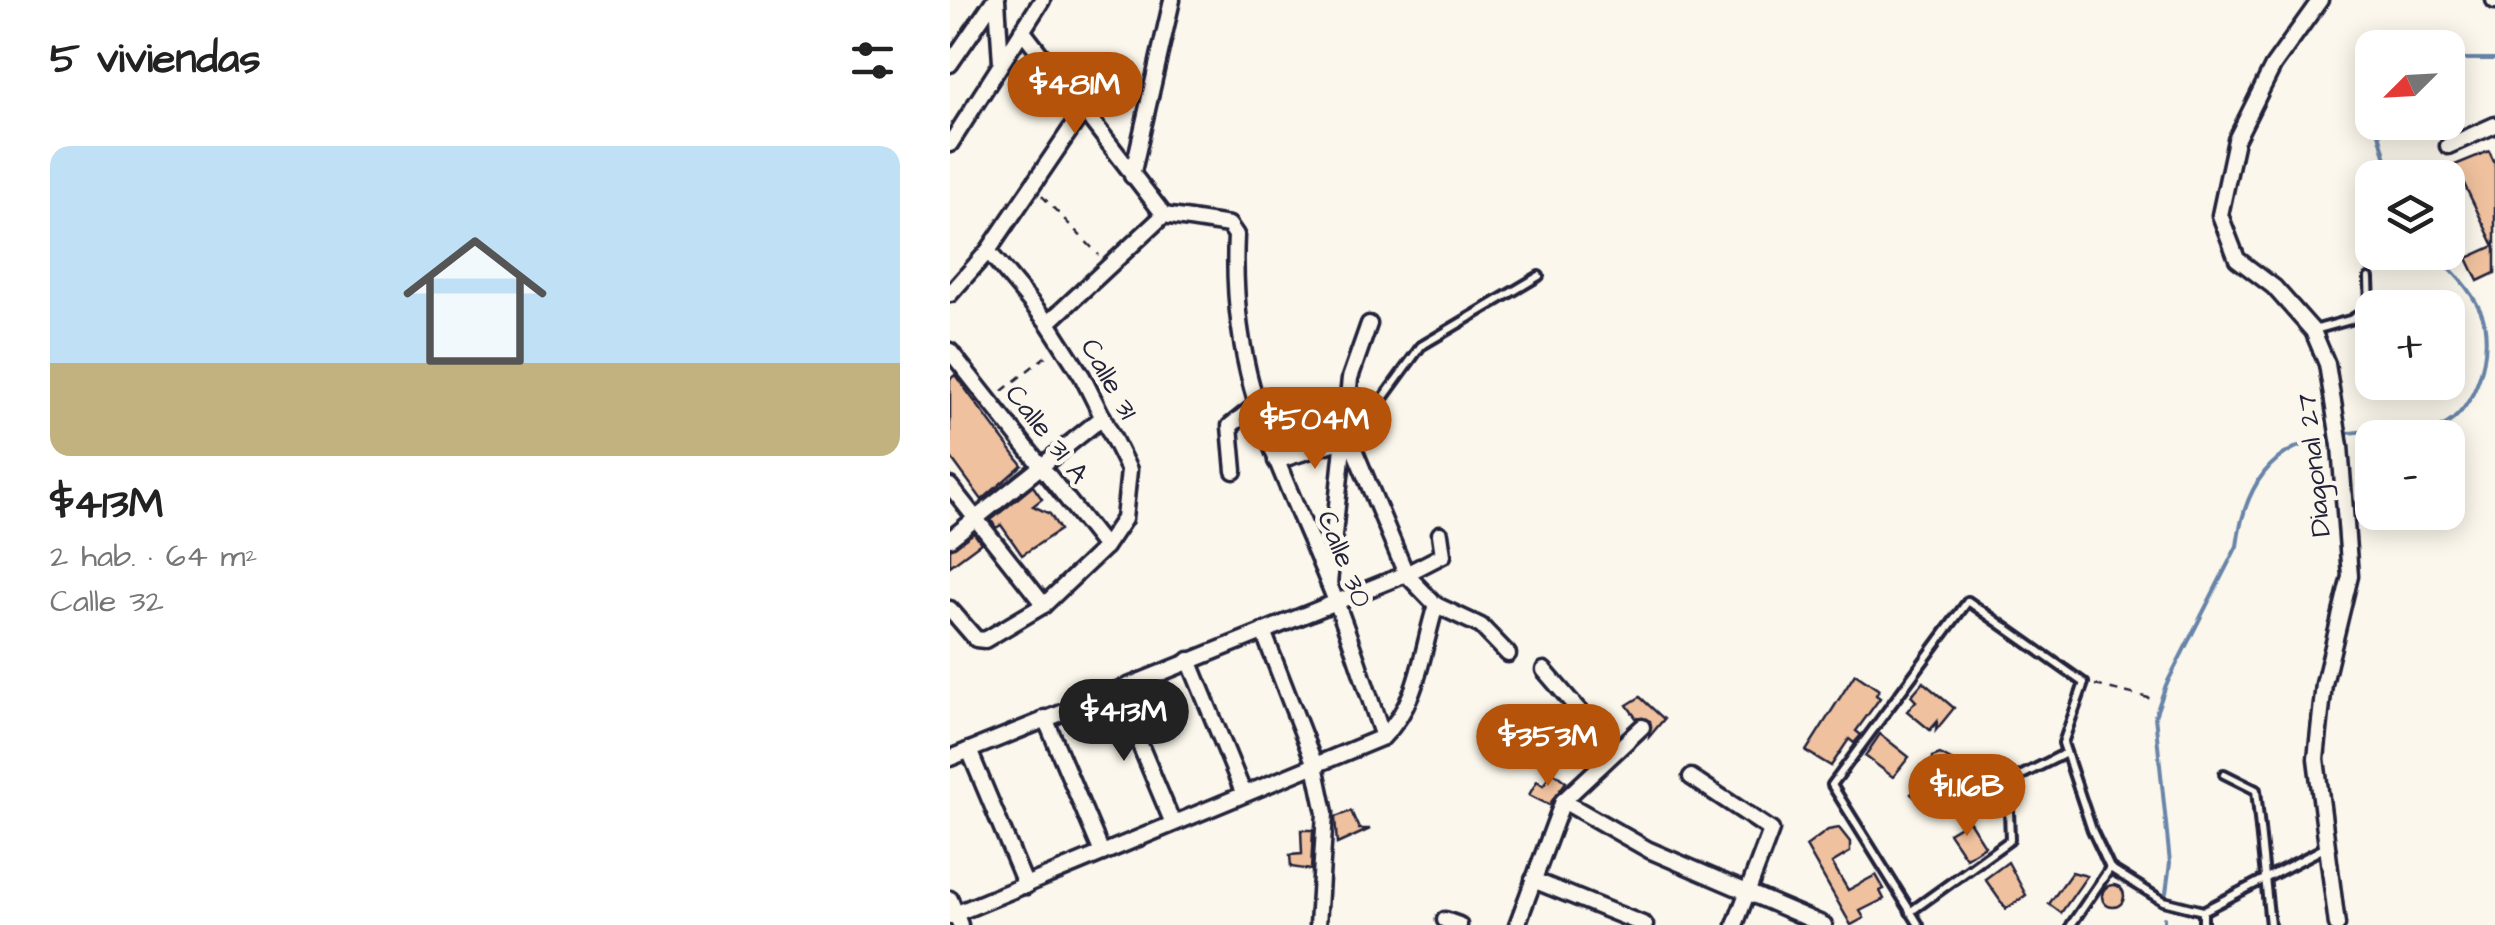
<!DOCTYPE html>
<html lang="es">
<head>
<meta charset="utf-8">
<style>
	body { margin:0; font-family:"Architects Daughter",sans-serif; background:#f6f6f6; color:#222; height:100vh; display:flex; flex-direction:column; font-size:38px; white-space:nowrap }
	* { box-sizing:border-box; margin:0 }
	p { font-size:32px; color:#767676 }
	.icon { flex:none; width:55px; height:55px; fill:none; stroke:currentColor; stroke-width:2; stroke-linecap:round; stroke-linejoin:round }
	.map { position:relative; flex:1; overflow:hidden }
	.details { display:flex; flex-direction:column; background:#fff; width:950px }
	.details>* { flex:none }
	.needle { width:65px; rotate:246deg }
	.tools { position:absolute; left:1405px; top:30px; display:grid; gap:20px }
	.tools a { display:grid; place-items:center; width:110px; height:110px; border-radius:20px; background:#fff; box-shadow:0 5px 25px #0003; font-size:50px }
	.price { position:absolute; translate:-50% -85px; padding:0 22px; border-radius:35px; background:#b45309; color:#fff; font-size:32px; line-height:65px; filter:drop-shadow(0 2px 5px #0008) }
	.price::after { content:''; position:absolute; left:50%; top:60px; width:30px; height:22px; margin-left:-15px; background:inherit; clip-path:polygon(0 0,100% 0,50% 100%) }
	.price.on { background:#222; color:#fff }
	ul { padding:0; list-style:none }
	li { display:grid; align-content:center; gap:20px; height:530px; padding:0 50px }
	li+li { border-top:2px solid #e0e0e0 }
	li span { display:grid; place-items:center; height:310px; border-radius:20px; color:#555 }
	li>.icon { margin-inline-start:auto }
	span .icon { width:180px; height:180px; fill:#fffc; stroke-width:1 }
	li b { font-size:42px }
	h2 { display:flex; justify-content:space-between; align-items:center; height:120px; padding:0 50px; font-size:42px }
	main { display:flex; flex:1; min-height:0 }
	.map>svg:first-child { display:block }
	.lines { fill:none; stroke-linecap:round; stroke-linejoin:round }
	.stream { stroke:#6884a8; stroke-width:4 }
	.building { fill:#efc19e; stroke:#22223b; stroke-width:2.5 }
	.lane-casing { stroke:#22223b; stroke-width:14 }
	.street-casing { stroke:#22223b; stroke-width:21 }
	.path { stroke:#22223b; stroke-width:2.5; stroke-dasharray:8 8; stroke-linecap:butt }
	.lane { stroke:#fbf7ec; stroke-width:6 }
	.street { stroke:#fbf7ec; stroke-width:14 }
	.labels { text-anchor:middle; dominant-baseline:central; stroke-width:9; stroke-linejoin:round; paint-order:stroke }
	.street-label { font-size:28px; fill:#22223b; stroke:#fbf7ec }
</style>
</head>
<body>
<main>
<section class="details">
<h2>5 viviendas<svg class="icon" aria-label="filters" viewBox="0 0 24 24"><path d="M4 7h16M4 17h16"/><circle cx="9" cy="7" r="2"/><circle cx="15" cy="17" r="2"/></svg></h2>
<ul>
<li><span style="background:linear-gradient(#bfe0f5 70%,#c2b280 0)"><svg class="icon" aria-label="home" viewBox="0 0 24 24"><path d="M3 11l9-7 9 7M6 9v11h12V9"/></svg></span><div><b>$413M</b><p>2 hab. · 64 m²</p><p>Calle 32</p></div></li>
</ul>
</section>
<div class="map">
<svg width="1545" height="925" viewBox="0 0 1545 925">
	<rect width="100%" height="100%" fill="#fbf7ec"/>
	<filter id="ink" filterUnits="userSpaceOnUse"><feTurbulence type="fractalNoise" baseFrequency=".01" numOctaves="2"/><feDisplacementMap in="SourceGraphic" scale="20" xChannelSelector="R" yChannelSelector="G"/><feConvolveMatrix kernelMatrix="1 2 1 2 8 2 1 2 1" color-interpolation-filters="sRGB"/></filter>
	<g filter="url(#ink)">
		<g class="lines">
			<!-- stream -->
			<g class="stream">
				<polyline points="1498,59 1545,59"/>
				<polyline points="1422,77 1416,79 1422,106"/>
				<polyline points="1426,122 1441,178"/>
				<path d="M1216,893L1220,863L1205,716L1216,685L1287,546C1299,451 1353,433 1438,430C1453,429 1478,433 1491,427C1527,411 1545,347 1531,312C1520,288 1502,270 1483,252"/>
				<polyline points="1214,925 1214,918"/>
			</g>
		</g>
		<!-- building -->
		<g class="building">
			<polygon points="1539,151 1545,164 1545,273 1528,281 1517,258 1544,246 1505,165"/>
			<polygon points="5,375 72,465 32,500 0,456 0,379"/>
			<polygon points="83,486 92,499 83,506 100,514 110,530 72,555 51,525 46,528 41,520"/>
			<polygon points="24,533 31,543 0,566 0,549"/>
			<polygon points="905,674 929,690 926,695 930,698 906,731 911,735 904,743 899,739 881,766 856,751"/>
			<polygon points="973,682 1004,708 986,730 987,722 980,730 957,711 966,701 961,696"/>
			<polygon points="690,697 714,719 699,737 700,721 686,718 677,705"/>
			<polygon points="930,734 959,757 943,777 915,756"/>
			<polygon points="990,754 1005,762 1009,780 1005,790 994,794 989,789 974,806 961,794 980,774 982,757"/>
			<polygon points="603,772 616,782 599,805 579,795 587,781 593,785"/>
			<polygon points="401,811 409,829 420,829 387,844 385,817"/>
			<polygon points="1019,821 1035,846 1016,858 999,833"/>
			<polygon points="889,828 900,842 900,852 882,863 898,890 926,875 934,889 930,891 934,899 910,911 914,918 901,925 856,846 878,830"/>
			<polygon points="351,830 363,830 361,870 341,867 340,855 352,854"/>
			<polygon points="1058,862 1076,895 1056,909 1035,879"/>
			<polygon points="1122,872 1137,876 1111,913 1099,904"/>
			<circle cx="1163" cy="896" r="11"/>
		</g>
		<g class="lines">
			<defs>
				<g id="lane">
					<polyline points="1364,330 1400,320 1420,308 1419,278"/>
					<polyline points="402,441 471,346 589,276"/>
					<polyline points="1274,774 1306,790 1320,925"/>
					<polyline points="960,912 1060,840 1058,782 1116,753"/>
					<polyline points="969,925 882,785 1018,601 1134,683 1113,743 1142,830 1160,868 1213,901 1253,911 1374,848"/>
					<polyline points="1121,925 1160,868"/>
					<polyline points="1253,925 1253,911"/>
				</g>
				<g id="street">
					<polyline points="47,0 51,63"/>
					<polyline points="1370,0 1323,66 1286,140 1270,215 1287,259 1324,287 1363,331 1377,364 1390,446 1400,576 1374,684 1366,759 1387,925"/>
					<polyline points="1544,0 1545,1"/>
					<path d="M72,30L214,215L279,225L286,235C279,386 332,465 385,599C403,645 417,691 433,737"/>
					<polyline points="0,64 44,0"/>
					<polyline points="0,144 92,0"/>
					<polyline points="1498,146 1545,125"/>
					<polyline points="182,176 222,0"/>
					<polyline points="0,294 38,251 133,111"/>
					<polyline points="98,323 214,215"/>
					<polyline points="0,351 155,547"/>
					<polyline points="326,461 390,441 401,442 456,574 486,605 531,626 558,654"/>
					<polyline points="284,471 280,426 304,407"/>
					<polyline points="0,486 94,605"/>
					<polyline points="0,539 153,417"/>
					<polyline points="379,584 400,378 419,324"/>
					<polyline points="0,609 26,639 35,640 94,605 155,547 174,519 179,470 132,376 98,323 38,251"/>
					<polyline points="313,631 365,765 375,813 368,925"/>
					<polyline points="239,660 293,792"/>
					<polyline points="594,670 663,750"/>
					<polyline points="167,690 222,821"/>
					<polyline points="95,718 152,853"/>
					<polyline points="19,750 76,886"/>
					<polyline points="0,758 456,574 493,555 490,534"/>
					<polyline points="741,777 821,830 785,925"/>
					<polyline points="613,801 699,850 874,925"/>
					<polyline points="583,880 695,925"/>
					<polyline points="0,899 10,925"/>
					<path d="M0,916L433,737C470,701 471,652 486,605"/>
					<polyline points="495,920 509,925"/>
					<polyline points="567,925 613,801 692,727"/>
				</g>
			</defs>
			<!-- lane casing -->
			<use href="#lane" class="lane-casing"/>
			<!-- street casing -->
			<use href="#street" class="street-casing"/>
			<!-- path -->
			<g class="path">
				<polyline points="92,196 149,255"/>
				<polyline points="52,391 101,352"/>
				<polyline points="1145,685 1207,700"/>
			</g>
			<!-- lane -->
			<use href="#lane" class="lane"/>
			<!-- street -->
			<use href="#street" class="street"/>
		</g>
	</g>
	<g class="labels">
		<!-- street labels -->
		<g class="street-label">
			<text transform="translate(159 379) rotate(61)">Calle 31</text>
			<text transform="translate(97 434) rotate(52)">Calle 31 A</text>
			<text transform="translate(1364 465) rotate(-96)">Diagonal 27</text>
			<text transform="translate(394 559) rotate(68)">Calle 30</text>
		</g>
	</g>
</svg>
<div class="tools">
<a><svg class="needle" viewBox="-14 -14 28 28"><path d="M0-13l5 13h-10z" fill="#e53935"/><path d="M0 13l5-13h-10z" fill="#767676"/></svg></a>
<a><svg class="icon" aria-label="layers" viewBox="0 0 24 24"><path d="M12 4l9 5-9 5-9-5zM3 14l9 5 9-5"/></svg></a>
<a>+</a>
<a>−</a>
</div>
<b class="price" style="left:125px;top:137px">$481M</b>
<b class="price" style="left:365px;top:472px">$504M</b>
<b class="price on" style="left:174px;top:764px">$413M</b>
<b class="price" style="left:598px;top:789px">$353M</b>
<b class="price" style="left:1017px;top:839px">$1.16B</b>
</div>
</main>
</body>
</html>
